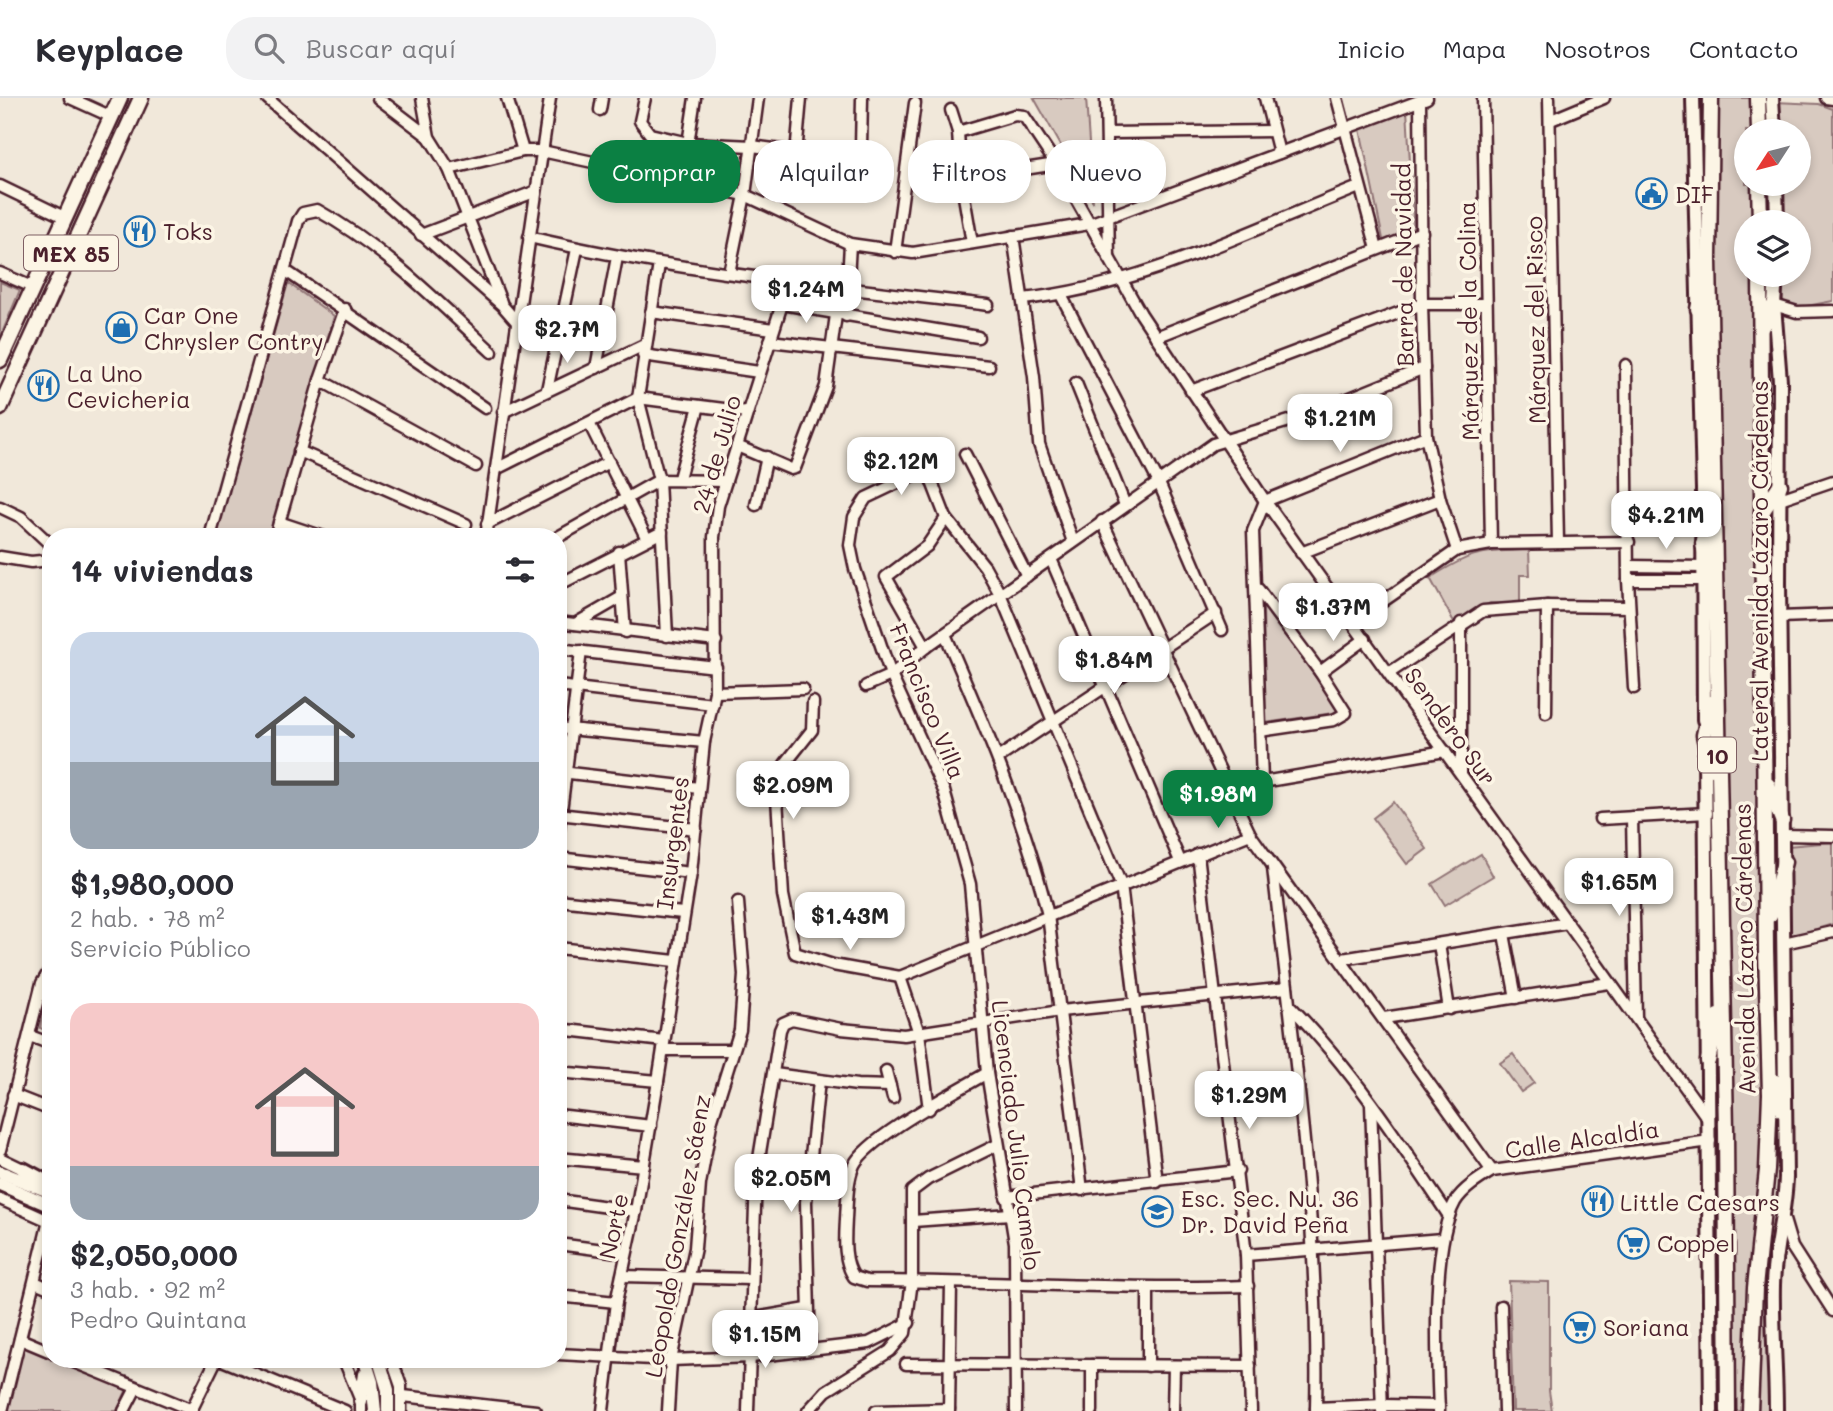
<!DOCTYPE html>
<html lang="es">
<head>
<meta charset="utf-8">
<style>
	body { margin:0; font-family:Mali,sans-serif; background:#f2f2f3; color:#2b2b33; height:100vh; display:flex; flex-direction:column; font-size:26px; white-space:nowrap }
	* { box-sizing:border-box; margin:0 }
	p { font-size:23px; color:#7c7c81 }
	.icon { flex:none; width:38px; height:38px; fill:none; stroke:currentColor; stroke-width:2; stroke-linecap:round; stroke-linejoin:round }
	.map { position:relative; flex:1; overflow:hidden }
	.side { position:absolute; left:42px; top:430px; width:525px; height:840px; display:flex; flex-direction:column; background:#fff; border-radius:28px; box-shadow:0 4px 10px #0003 }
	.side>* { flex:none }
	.hud { position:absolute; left:588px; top:42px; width:665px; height:63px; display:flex; gap:14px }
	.needle { width:46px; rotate:234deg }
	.tools { position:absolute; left:1734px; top:21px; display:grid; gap:14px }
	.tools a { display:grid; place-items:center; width:77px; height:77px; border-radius:50%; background:#fff; box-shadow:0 4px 10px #0003; font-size:35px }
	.price { position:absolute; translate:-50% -60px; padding:0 16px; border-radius:14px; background:#fff; color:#222; font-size:23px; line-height:46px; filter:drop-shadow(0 2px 4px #0008) }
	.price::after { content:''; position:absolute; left:50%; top:42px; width:21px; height:16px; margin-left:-10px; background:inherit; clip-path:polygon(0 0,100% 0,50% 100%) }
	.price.active { background:#0b8043; color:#fff }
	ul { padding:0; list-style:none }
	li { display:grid; align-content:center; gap:14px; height:371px; padding:0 28px }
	li span { display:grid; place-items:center; height:217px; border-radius:21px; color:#555 }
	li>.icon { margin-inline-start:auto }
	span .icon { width:126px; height:126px; fill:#fffc; stroke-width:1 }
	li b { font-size:30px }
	h2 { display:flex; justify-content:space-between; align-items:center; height:84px; padding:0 28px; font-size:30px }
	.chip { padding:0 24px; border-radius:28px; background:#fff; box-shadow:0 4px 10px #0003; font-size:24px; line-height:63px }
	.chip.active { background:#0b8043; color:#fff }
	header { display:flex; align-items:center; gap:42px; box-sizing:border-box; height:98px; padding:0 35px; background:#fff; border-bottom:2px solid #e1e1e2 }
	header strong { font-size:33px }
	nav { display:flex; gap:38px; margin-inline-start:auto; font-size:24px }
	.search { width:490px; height:63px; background:#f2f2f3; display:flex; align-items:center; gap:18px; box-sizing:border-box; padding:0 24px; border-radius:28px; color:#7c7c81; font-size:26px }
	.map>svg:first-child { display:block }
	.green { fill:#d8cac0; stroke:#917476; stroke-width:2 }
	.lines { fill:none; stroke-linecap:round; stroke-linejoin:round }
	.minor-casing { stroke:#4a1f2b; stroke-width:15 }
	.major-casing { stroke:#4a1f2b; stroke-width:18 }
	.highway-casing { stroke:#4a1f2b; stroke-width:19 }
	.minor { stroke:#fcf5e5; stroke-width:10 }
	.major { stroke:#fcf5e5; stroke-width:12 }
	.highway { stroke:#fcf5e5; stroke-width:14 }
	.labels { text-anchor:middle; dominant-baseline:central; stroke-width:7; stroke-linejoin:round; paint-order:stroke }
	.shield { fill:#fcf5e5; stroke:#7f5f63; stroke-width:2 }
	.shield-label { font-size:21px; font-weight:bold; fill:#4a1f2b }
	.poi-label { font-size:23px; fill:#4a1f2b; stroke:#fcf5e5; text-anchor:start }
	.street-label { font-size:23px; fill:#4a1f2b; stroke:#fcf5e5 }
</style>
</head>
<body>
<header>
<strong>Keyplace</strong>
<div class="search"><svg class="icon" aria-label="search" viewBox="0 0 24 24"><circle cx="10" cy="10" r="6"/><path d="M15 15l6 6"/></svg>Buscar aquí</div>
<nav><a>Inicio</a><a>Mapa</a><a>Nosotros</a><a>Contacto</a></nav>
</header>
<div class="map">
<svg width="1833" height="1313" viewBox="0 0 1833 1313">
	<rect width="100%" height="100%" fill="#f1e8da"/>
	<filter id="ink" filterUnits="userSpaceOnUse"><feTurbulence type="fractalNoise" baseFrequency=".0143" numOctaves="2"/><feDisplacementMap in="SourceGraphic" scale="14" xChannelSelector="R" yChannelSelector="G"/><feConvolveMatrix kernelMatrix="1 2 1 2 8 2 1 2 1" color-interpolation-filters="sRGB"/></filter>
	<g filter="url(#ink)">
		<!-- green -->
		<g class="green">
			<polygon points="1034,0 1086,0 1093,104"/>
			<polygon points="1713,0 1755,0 1755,33 1746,33 1746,86 1755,86 1755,124 1746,124 1746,177 1755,177 1769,1313 1730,1313"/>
			<polygon points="1775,4 1819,6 1833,11 1833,203 1796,210 1783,209 1782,177 1799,177 1799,124 1780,124 1778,86 1799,86 1799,33 1776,33"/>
			<polygon points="1407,11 1414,136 1384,146 1360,31"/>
			<polygon points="0,184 20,192 0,240"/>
			<polygon points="288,185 334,218 269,439 216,439"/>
			<path d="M1529,452L1530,477H1520V506L1490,505L1454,524L1430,480C1473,453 1478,454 1529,452Z"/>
			<polygon points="1263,504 1340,614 1265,625"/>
			<polygon points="1393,704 1427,751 1407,766 1373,720"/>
			<polygon points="1833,744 1833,826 1787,840 1787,748"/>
			<polygon points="1481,756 1493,778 1445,807 1432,786"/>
			<polygon points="51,877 51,935 40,930 46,884"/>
			<polygon points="1513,956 1534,985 1521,994 1500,965"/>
			<polygon points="1509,1183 1549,1184 1549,1293 1552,1313 1513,1313"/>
			<polygon points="21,1247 51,1259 51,1262 58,1262 128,1289 117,1313 4,1313"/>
		</g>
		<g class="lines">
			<defs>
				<g id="minor">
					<polyline points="70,0 112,19"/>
					<polyline points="267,0 502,207 516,223"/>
					<polyline points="378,0 429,39"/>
					<polyline points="422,0 429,39 449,71 501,204"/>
					<polyline points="507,0 523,53"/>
					<polyline points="645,0 640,23 650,36 689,45 752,48 848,61 858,56 861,50 862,0"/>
					<polyline points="1106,0 1109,160"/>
					<polyline points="1265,0 1279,55"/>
					<polyline points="1337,0 1377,151"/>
					<polyline points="1483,0 1491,446"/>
					<polyline points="1549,0 1558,444"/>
					<polyline points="1826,0 1833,1"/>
					<polyline points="1420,3 1422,206 1426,338 1440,401 1457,452"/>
					<polyline points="600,12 602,0"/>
					<polyline points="951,12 958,34 961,81 972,145"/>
					<polyline points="1551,22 1604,0"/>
					<polyline points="958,34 1015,17 1024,18 1056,66 1141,216 1265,403 1708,1021"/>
					<polyline points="1108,35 1273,33"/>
					<polyline points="796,56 801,0"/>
					<polyline points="449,71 523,53 542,53 745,97 850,146 913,155 1089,126 1427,0"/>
					<polyline points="961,81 1056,66"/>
					<polyline points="682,85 695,0"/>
					<polyline points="0,88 66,120"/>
					<polyline points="421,137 534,94"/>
					<polyline points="1013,138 1034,279 1039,346 1073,444"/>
					<path d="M529,139C680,175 834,188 988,207"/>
					<polyline points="895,154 915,5"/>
					<polyline points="659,166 638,300 659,382 667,538"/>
					<polyline points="286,173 485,310"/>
					<polyline points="0,175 32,189"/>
					<polyline points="729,175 745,97 758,0"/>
					<polyline points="1061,197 1159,385 1222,532"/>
					<path d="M1023,201C1141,189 1250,132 1359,89"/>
					<polyline points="782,206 978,239"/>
					<polyline points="1774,207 1797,214 1833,213"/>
					<polyline points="651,214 773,231"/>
					<polyline points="846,218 850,146"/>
					<polyline points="1156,239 1422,134"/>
					<polyline points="770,243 989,268"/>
					<polyline points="643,257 759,274"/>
					<polyline points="1626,267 1628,482 1634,590"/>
					<polyline points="596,270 617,159"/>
					<polyline points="320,282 476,368"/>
					<polyline points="1076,285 1125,407"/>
					<polyline points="547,292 577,151"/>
					<polyline points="1191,293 1422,206 1485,206"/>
					<polyline points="503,314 644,247"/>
					<polyline points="589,325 647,441"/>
					<polyline points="737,348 791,371 795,370 826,288 836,217"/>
					<polyline points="299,353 466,426"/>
					<polyline points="965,356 1027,478"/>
					<polyline points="496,371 638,300 747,314"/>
					<polyline points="679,380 699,308"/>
					<polyline points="1780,401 1833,383"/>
					<polyline points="756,407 767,359"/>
					<polyline points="0,409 21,419 51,447"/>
					<polyline points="946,420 985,469 1001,498 1121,787 1157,1084"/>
					<polyline points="1102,423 1250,736 1492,1073"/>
					<polyline points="279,424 324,439"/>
					<polyline points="487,426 609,364"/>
					<path d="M210,439L298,123L303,115L317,112C384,149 436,202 492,254"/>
					<polyline points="275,439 320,282 345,211"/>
					<polyline points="486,439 550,0"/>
					<polyline points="558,439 659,382 726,383"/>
					<polyline points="619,454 625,534"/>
					<polyline points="1301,455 1440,401"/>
					<polyline points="0,459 31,464 51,462"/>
					<polyline points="1051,461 1180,763"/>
					<polyline points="1629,468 1703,469"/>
					<polyline points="1628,482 1703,482"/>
					<polyline points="558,487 662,434"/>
					<polyline points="1258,491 1320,574 1346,615 1334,622 1260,633"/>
					<polyline points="1780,519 1833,517"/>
					<polyline points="558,524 716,543"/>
					<polyline points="1353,524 1457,452 1491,446 1629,444"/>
					<polyline points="1461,525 1461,675"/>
					<polyline points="575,526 620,500"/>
					<path d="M945,536C985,628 1024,719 1048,817L1082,1092"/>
					<polyline points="926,549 886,479 927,448 946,420 927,371 866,400 854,419 850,447 855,471 891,577 944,693 970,786 987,975 1015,1145 1016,1313"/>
					<polyline points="558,551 716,569"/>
					<polyline points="1320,574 1365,541"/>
					<polyline points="1389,575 1483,513 1547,508 1629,509"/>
					<polyline points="558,588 713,606"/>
					<polyline points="866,588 891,577 926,549 1213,346 1306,318 1424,270"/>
					<polyline points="715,594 803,591"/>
					<polyline points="813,604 812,632 785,666 776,684 783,797 795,855 833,867 900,879"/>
					<polyline points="1546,615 1547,508"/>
					<polyline points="558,630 704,644"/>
					<polyline points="998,660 1216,515"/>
					<polyline points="561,674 699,690"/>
					<polyline points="1262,684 1253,433 1265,403 1426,338"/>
					<polyline points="1229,693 1262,684 1445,653"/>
					<polyline points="558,716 696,731"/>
					<polyline points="1632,719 1636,920"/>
					<polyline points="1600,721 1707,715"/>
					<polyline points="558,737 581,553"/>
					<polyline points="1783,737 1833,738"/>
					<polyline points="1198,756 1246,1157 1251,1313"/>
					<polyline points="558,760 691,775"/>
					<path d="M1273,770C1294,953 1320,1128 1316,1313"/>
					<polyline points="558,802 683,815"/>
					<polyline points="1504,836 1516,900"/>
					<polyline points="1784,845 1833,834"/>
					<polyline points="1439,846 1449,911"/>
					<polyline points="558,850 675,863"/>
					<polyline points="1342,861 1568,825"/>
					<path d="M1291,909C1352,971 1401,1046 1449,1118"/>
					<polyline points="1384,920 1609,885"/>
					<polyline points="558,931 664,943"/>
					<polyline points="30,938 51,946"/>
					<polyline points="663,952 732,952"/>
					<polyline points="886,973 893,1000"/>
					<polyline points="558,974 658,983"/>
					<path d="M987,975C957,993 868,1039 854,1067C847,1083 847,1104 846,1121C845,1140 843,1163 854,1179L867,1183C994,1183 1121,1192 1248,1188"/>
					<polyline points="774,976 857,987 890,988"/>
					<polyline points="13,997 51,1012"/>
					<polyline points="1371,1006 1382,1313"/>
					<polyline points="929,1011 919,935 900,879 1250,736"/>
					<polyline points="558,1017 651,1028"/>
					<polyline points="0,1052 42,885 51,870"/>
					<polyline points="0,1060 27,1073"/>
					<polyline points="558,1060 644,1068"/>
					<polyline points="1006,1099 1238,1073"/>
					<polyline points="0,1101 51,1124"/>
					<polyline points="558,1102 636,1113"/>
					<polyline points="1784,1122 1792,1149 1833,1213"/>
					<polyline points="913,1123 1010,1116"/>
					<polyline points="558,1146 626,1155"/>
					<polyline points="1246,1157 1442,1141"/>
					<polyline points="622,1178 750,1181"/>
					<polyline points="35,1184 51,1191"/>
					<polyline points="558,1198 616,1204"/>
					<polyline points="1501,1208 1504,1313"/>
					<polyline points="749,1221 807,1211"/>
					<polyline points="20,1241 51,1254"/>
					<polyline points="810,1251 806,1104 819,983"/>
					<polyline points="558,1256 671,1262 751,1259 869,1245 909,1225"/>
					<polyline points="69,1262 192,1312"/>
					<polyline points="222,1262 345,1313"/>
					<polyline points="344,1262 361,1303 361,1313"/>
					<polyline points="392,1262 401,1288 401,1313"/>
					<polyline points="906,1266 1250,1268"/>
					<polyline points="1148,1268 1148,1191"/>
					<polyline points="403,1298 536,1313"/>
					<polyline points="1316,1310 1383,1307 1439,1308"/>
					<polyline points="2,1313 49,1123"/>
					<polyline points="124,1313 136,1290"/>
					<polyline points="191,1313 216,1262"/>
					<polyline points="603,1313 616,1204 636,1113 658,983 691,775 704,644 715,594 714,439 718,408 782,206 784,185"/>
					<polyline points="668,1313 671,1262 695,1150 700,1086 712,1021 740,932 744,877 738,804"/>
					<polyline points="748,1313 756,1079 780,932 783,925 792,921 841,931 904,937 1060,913 1287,890"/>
					<polyline points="808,1313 826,1293 890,1253 905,1235 912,1183 912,1093 928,1081 997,1047"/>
					<polyline points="876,1313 949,1311"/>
					<polyline points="949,1313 951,1185"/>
					<polyline points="1092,1313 1092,1267"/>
					<polyline points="1173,1313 1174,1268"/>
					<path d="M1439,1313C1437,1262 1431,1147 1455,1104C1463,1091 1479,1081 1492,1073L1710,1043"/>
				</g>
				<g id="major">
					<polyline points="1693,0 1703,391 1704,622"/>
					<polyline points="1772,0 1774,33"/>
					<polyline points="1776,86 1777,124"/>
					<path d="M1776,177L1774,207L1780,283L1779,486L1786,1079C1785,1116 1774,1150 1773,1187C1772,1229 1776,1271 1776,1313"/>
					<polyline points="1705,658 1711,1313"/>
					<polyline points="23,1071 51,1086"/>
					<polyline points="0,1074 51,1094"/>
					<polyline points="0,1086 51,1108"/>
					<polyline points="365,1262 372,1284 375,1313"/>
					<polyline points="379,1262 388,1292 388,1313"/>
					<polyline points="361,1303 365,1276"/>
				</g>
				<g id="highway">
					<polyline points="1711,0 1709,162 1726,1031 1728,1313"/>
					<polyline points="1758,0 1759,33"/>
					<polyline points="1759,86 1760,124"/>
					<polyline points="1698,211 1705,180"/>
					<polyline points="1761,230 1774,207"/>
					<polyline points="0,262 120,0"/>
					<polyline points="0,310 141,0"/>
					<polyline points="1762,414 1780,387"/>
					<polyline points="1703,446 1710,475"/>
					<polyline points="1711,605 1704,637 1711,671"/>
					<polyline points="1768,687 1782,722"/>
					<polyline points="1770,817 1784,764"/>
					<polyline points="1708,963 1718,918"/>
					<polyline points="1776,984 1783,1013"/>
					<polyline points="1750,1313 1755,1190 1767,1072 1770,996 1766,852 1760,177"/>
				</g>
			</defs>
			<!-- minor casing -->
			<use href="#minor" class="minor-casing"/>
			<!-- major casing -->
			<use href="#major" class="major-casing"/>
			<!-- highway casing -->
			<use href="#highway" class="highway-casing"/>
			<!-- minor -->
			<use href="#minor" class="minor"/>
			<!-- major -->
			<use href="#major" class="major"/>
			<!-- highway -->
			<use href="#highway" class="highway"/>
		</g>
	</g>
	<!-- icons -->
	<defs>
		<symbol id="civic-ring" viewBox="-11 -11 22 22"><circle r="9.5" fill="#fcf5e5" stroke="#1f6fb2" stroke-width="1.5"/><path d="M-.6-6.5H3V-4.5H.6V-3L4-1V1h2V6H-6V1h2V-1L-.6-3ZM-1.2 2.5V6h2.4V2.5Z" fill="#1f6fb2"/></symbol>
		<symbol id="restaurant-ring" viewBox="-11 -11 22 22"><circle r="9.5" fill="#fcf5e5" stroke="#1f6fb2" stroke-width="1.5"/><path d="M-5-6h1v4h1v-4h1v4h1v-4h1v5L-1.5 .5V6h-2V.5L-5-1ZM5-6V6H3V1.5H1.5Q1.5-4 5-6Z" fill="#1f6fb2"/></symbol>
		<symbol id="shop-ring" viewBox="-11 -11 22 22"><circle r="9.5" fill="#fcf5e5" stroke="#1f6fb2" stroke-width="1.5"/><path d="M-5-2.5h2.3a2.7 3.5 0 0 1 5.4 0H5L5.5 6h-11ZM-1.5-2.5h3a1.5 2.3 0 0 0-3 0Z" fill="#1f6fb2"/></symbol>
		<symbol id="school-ring" viewBox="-11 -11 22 22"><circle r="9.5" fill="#fcf5e5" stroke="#1f6fb2" stroke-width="1.5"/><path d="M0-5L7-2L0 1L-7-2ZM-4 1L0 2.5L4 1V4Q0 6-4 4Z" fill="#1f6fb2"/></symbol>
		<symbol id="supermarket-ring" viewBox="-11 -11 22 22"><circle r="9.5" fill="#fcf5e5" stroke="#1f6fb2" stroke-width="1.5"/><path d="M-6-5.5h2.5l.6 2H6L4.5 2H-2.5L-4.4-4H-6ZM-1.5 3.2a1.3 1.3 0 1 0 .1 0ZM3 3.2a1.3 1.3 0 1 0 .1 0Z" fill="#1f6fb2"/></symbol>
	</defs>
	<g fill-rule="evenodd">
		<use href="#civic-ring" x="1634" y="78" width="35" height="35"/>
		<use href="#restaurant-ring" x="122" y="116" width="35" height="35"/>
		<use href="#shop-ring" x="104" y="212" width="35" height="35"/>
		<use href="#restaurant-ring" x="26" y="270" width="35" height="35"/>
		<use href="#restaurant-ring" x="1580" y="1086" width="35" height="35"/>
		<use href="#school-ring" x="1140" y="1096" width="35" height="35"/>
		<use href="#supermarket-ring" x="1616" y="1128" width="35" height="35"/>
		<use href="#supermarket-ring" x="1562" y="1212" width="35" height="35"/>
	</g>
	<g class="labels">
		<!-- shield labels -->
		<g class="shield">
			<rect x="24" y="137.5" width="94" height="35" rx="5"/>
			<rect x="1698" y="639.5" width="38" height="35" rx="5"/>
		</g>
		<g class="shield-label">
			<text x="71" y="155">MEX 85</text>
			<text x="1717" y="657">10</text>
		</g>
		<!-- poi labels -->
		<g class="poi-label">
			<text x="1675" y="96">DIF</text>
			<text x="163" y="133">Toks</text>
			<text x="144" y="217">Car One<tspan x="144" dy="26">Chrysler Contry</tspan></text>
			<text x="67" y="275">La Uno<tspan x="67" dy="26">Cevicheria</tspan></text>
			<text x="1181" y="1100">Esc. Sec. Nu. 36<tspan x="1181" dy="26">Dr. David Peña</tspan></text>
			<text x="1620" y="1104">Little Caesars</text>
			<text x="1657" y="1145">Coppel</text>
			<text x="1603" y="1229">Soriana</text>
		</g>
		<!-- street labels -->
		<g class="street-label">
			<text transform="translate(1403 167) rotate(-91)">Barra de Navidad</text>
			<text transform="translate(1535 222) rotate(-91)">Márquez del Risco</text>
			<text transform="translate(1468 223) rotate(-91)">Márquez de la Colina</text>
			<text transform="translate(716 356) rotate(-74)">24 de Julio</text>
			<text transform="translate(1759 473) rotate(-90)">Lateral Avenida Lázaro Cárdenas</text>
			<text transform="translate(928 603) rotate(68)">Francisco Villa</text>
			<text transform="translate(1451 628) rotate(54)">Sendero Sur</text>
			<text transform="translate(672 745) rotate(-83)">Insurgentes</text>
			<text transform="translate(1744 851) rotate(-91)">Avenida Lázaro Cárdenas</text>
			<text transform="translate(1017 1037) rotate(83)">Licenciado Julio Camelo</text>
			<text transform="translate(1582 1041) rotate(-8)">Calle Alcaldía</text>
			<text transform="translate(613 1128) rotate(-78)">Norte</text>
			<text transform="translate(677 1138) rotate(-80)">Leopoldo González Sáenz</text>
		</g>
	</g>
</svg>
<div class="tools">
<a><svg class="needle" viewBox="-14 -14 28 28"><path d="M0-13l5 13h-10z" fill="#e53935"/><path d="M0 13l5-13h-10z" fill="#7c7c81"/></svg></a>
<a><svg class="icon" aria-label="layers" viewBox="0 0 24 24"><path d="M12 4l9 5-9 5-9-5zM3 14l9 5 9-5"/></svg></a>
</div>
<b class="price" style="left:806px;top:227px">$1.24M</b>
<b class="price" style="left:567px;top:267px">$2.7M</b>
<b class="price" style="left:1340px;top:356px">$1.21M</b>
<b class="price" style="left:901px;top:399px">$2.12M</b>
<b class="price" style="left:1666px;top:453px">$4.21M</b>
<b class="price" style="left:1333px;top:545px">$1.37M</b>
<b class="price" style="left:1114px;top:598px">$1.84M</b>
<b class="price" style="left:793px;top:723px">$2.09M</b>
<b class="price active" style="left:1218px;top:732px">$1.98M</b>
<b class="price" style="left:1619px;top:820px">$1.65M</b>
<b class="price" style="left:850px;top:854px">$1.43M</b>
<b class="price" style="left:1249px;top:1033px">$1.29M</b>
<b class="price" style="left:791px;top:1116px">$2.05M</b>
<b class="price" style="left:765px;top:1272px">$1.15M</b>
<div class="hud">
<a class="chip active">Comprar</a>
<a class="chip">Alquilar</a>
<a class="chip">Filtros</a>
<a class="chip">Nuevo</a>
</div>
<section class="side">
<h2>14 viviendas<svg class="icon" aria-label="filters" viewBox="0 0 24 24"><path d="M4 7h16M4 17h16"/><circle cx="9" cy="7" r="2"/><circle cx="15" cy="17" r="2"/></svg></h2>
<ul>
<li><span style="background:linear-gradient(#c9d6e8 60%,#9aa5b1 0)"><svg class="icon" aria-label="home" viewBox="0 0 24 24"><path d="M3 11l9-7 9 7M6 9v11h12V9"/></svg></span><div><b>$1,980,000</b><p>2 hab. · 78 m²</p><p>Servicio Público</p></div></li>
<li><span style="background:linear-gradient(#f6c9c9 75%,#9aa5b1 0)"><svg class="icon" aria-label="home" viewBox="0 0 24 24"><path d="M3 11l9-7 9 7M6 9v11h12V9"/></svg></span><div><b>$2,050,000</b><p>3 hab. · 92 m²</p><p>Pedro Quintana</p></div></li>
</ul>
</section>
</div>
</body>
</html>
